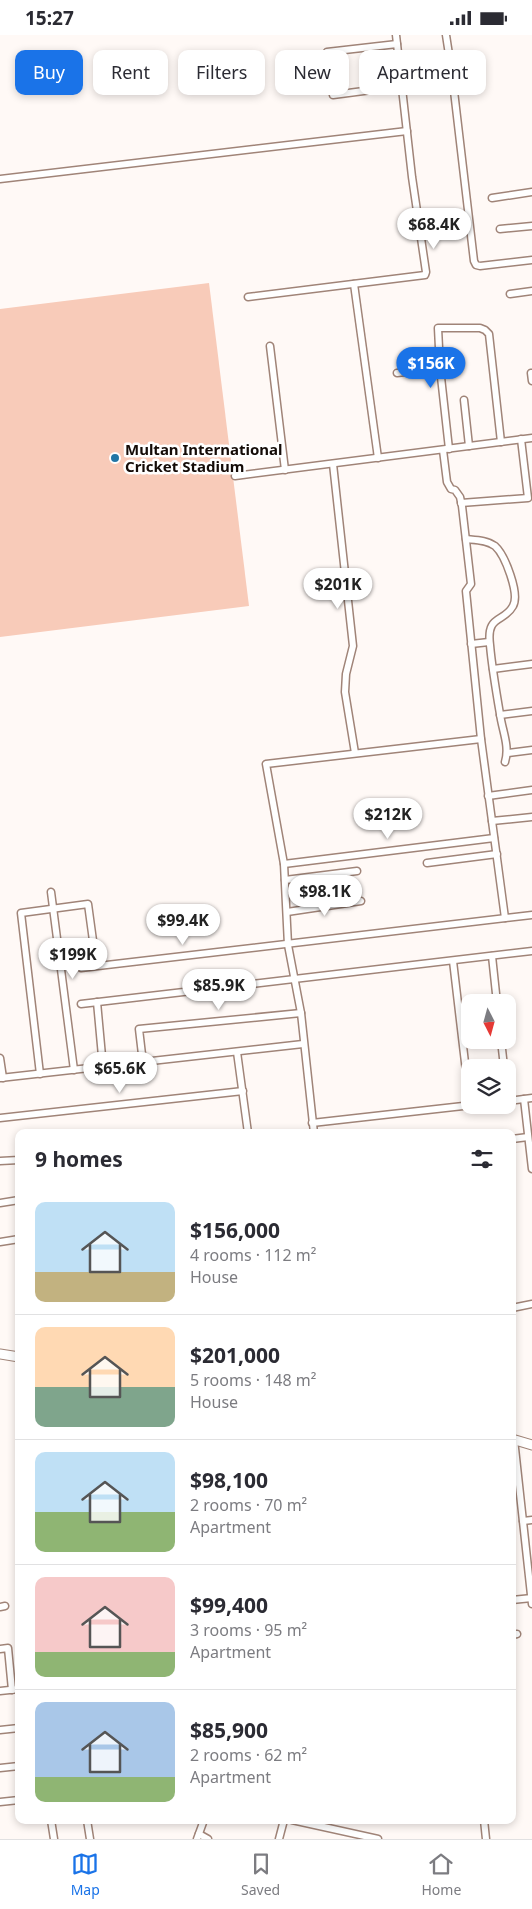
<!DOCTYPE html>
<html lang="en">
<head>
<meta charset="utf-8">
<style>
	body { margin:0; font-family:"Noto Sans",sans-serif; background:#f2f2f3; color:#2b2b33; height:100vh; display:flex; flex-direction:column; font-size:19px; white-space:nowrap }
	* { box-sizing:border-box; margin:0 }
	p { font-size:16px; color:#7c7c81 }
	.icon { flex:none; width:28px; height:28px; fill:none; stroke:currentColor; stroke-width:2; stroke-linecap:round; stroke-linejoin:round }
	.map { position:relative; flex:1; overflow:hidden }
	.panel { position:absolute; left:15px; top:1094px; width:501px; height:695px; display:flex; flex-direction:column; background:#fff; border-radius:10px; box-shadow:0 2px 8px #0003 }
	.panel>* { flex:none }
	.banner { position:absolute; left:15px; top:15px; width:502px; height:45px; display:flex; gap:10px }
	.needle { width:32px; rotate:174deg }
	.tools { position:absolute; left:461px; top:959px; display:grid; gap:10px }
	.tools a { display:grid; place-items:center; width:55px; height:55px; border-radius:10px; background:#fff; box-shadow:0 2px 8px #0003; font-size:25px }
	.price { position:absolute; translate:-50% -42px; padding:0 11px; border-radius:18px; background:#fff; color:#222; font-size:16px; line-height:32px; filter:drop-shadow(0 1px 2px #0008) }
	.price::after { content:''; position:absolute; left:50%; top:30px; width:15px; height:11px; margin-left:-8px; background:inherit; clip-path:polygon(0 0,100% 0,50% 100%) }
	.price.current { background:#1a73e8; color:#fff }
	ul { padding:0; list-style:none }
	li { display:flex; align-items:center; gap:15px; height:125px; padding:0 20px }
	li+li { border-top:1px solid #e1e1e2 }
	li span { display:grid; place-items:center; flex:none; width:140px; height:100px; border-radius:10px; color:#555 }
	li>.icon { margin-inline-start:auto }
	span .icon { width:60px; height:60px; fill:#fffc; stroke-width:1 }
	li b { font-size:21px }
	h2 { display:flex; justify-content:space-between; align-items:center; height:60px; padding:0 20px; font-size:21px }
	.chip { padding:0 18px; border-radius:10px; background:#fff; box-shadow:0 2px 8px #0003; font-size:18px; line-height:45px }
	.chip.current { background:#1a73e8; color:#fff }
	.status { display:flex; justify-content:space-between; align-items:center; height:35px; padding:0 25px; background:#fff; direction:ltr }
	.status svg { height:14px; fill:currentColor }
	.tab-bar { display:flex; justify-content:space-around; align-items:center; height:70px; border-top:1px solid #e1e1e2; background:#fff; font-size:14px; color:#7c7c81 }
	.tab-bar a { display:grid; justify-items:center; gap:2px }
	.tab-bar .current { color:#1a73e8 }
	.map>svg:first-child { display:block }
	.green { fill:#f8cbb9 }
	.lines { fill:none; stroke-linecap:round; stroke-linejoin:round }
	.street-casing { stroke:#a08478; stroke-width:9 }
	.secondary-casing { stroke:#a08478; stroke-width:11 }
	.street { stroke:#fff; stroke-width:6 }
	.secondary { stroke:#fff; stroke-width:9 }
	.poi-dot { fill:#2276a6; stroke:#fff; stroke-width:2 }
	.labels { text-anchor:middle; dominant-baseline:central; stroke-width:5; stroke-linejoin:round; paint-order:stroke }
	.poi-label { font-size:15px; font-weight:bold; fill:#140b07; stroke:#fff; text-anchor:start }
</style>
</head>
<body>
<div class="status"><b>15:27</b><svg viewBox="0 0 49 12"><path d="M0 12V9h3v3zM5 12V6h3v6zM10 12V3h3v9zM15 12V0h3v12zM26 1h20v11H26zM47 4h2v5h-2z"/></svg></div>
<div class="map">
<svg width="532" height="1804" viewBox="0 0 532 1804">
	<rect width="100%" height="100%" fill="#fff9f6"/>
	<!-- green -->
	<polygon class="green" points="209,248 249,571 0,602 0,274"/>
	<g class="lines">
		<defs>
			<g id="street">
				<polyline points="446,0 452,39 474,226 476,230 480,231 532,225"/>
				<polyline points="327,17 397,9"/>
				<polyline points="333,60 402,51"/>
				<polyline points="0,144 407,96"/>
				<polyline points="492,163 532,157"/>
				<polyline points="500,194 532,191"/>
				<polyline points="354,249 378,423"/>
				<polyline points="510,259 532,256"/>
				<polyline points="248,262 425,240 426,237 412,142 396,0"/>
				<polyline points="270,311 285,435"/>
				<polyline points="397,338 440,333"/>
				<polyline points="531,338 532,346"/>
				<polyline points="464,365 469,411"/>
				<polyline points="449,414 440,333 438,293 480,293 485,295 489,299 501,407"/>
				<polyline points="443,415 447,447 451,454 455,455 460,462 462,471 471,549 466,556 481,704 505,883"/>
				<polyline points="333,429 353,611 346,639 345,657 355,718"/>
				<polyline points="235,441 532,403"/>
				<polyline points="461,468 528,463 521,404"/>
				<path d="M466,504C476,505 487,505 495,511C505,520 520,559 513,571C504,588 486,579 490,610C492,633 496,656 500,679C502,695 510,711 505,727"/>
				<polyline points="471,609 489,607"/>
				<polyline points="493,634 532,629"/>
				<polyline points="500,680 532,676"/>
				<polyline points="508,718 532,715"/>
				<polyline points="488,761 532,755"/>
				<polyline points="492,786 532,782"/>
				<polyline points="427,828 497,819"/>
				<polyline points="284,829 494,803"/>
				<polyline points="285,845 357,836"/>
				<polyline points="51,857 74,1035"/>
				<polyline points="287,877 361,866"/>
				<polyline points="492,921 497,968"/>
				<polyline points="453,926 470,1070"/>
				<polyline points="81,933 532,880"/>
				<polyline points="97,967 103,1032"/>
				<polyline points="81,969 532,916"/>
				<polyline points="501,1005 504,1032"/>
				<polyline points="237,1017 248,1098"/>
				<polyline points="0,1023 3,1043"/>
				<polyline points="143,1028 139,994 301,978"/>
				<polyline points="40,1039 21,878 88,869 94,913"/>
				<polyline points="0,1043 303,1009"/>
				<polyline points="524,1064 532,1134"/>
				<polyline points="508,1066 532,1063"/>
				<polyline points="0,1083 243,1056"/>
				<polyline points="312,1088 472,1070"/>
				<polyline points="314,1098 301,978 288,910 284,829 266,729 481,704"/>
				<polyline points="512,1104 528,1102"/>
				<polyline points="0,1126 19,1125"/>
				<polyline points="0,1168 19,1165"/>
				<polyline points="0,1207 19,1204"/>
				<polyline points="512,1273 532,1269"/>
				<polyline points="514,1404 532,1569"/>
				<polyline points="523,1486 532,1485"/>
				<polyline points="512,1565 532,1563"/>
				<polyline points="0,1572 5,1571"/>
				<polyline points="512,1600 517,1599"/>
				<polyline points="0,1614 8,1613 12,1655"/>
				<polyline points="0,1656 19,1654"/>
				<polyline points="0,1695 19,1693"/>
				<polyline points="0,1733 19,1731"/>
				<polyline points="0,1767 19,1765"/>
				<polyline points="51,1785 54,1804"/>
				<polyline points="87,1785 90,1804"/>
				<polyline points="292,1785 378,1804"/>
				<polyline points="484,1785 486,1804"/>
				<polyline points="199,1799 208,1804"/>
				<polyline points="197,1804 204,1785"/>
				<polyline points="279,1804 284,1785"/>
			</g>
			<g id="secondary">
				<polyline points="0,1319 19,1322"/>
				<polyline points="512,1404 532,1410"/>
			</g>
		</defs>
		<!-- street casing -->
		<use href="#street" class="street-casing"/>
		<!-- secondary casing -->
		<use href="#secondary" class="secondary-casing"/>
		<!-- street -->
		<use href="#street" class="street"/>
		<!-- secondary -->
		<use href="#secondary" class="secondary"/>
	</g>
	<!-- markers -->
	<circle class="poi-dot" cx="115" cy="423" r="5"/>
	<g class="labels">
		<!-- poi labels -->
		<g class="poi-label">
			<text x="125" y="414">Multan International<tspan x="125" dy="17">Cricket Stadium</tspan></text>
		</g>
	</g>
</svg>
<div class="tools">
<a><svg class="needle" viewBox="-14 -14 28 28"><path d="M0-13l5 13h-10z" fill="#e53935"/><path d="M0 13l5-13h-10z" fill="#7c7c81"/></svg></a>
<a><svg class="icon" aria-label="layers" viewBox="0 0 24 24"><path d="M12 4l9 5-9 5-9-5zM3 14l9 5 9-5"/></svg></a>
</div>
<b class="price" style="left:434px;top:215px">$68.4K</b>
<b class="price current" style="left:431px;top:354px">$156K</b>
<b class="price" style="left:338px;top:575px">$201K</b>
<b class="price" style="left:388px;top:805px">$212K</b>
<b class="price" style="left:325px;top:882px">$98.1K</b>
<b class="price" style="left:183px;top:911px">$99.4K</b>
<b class="price" style="left:73px;top:945px">$199K</b>
<b class="price" style="left:219px;top:976px">$85.9K</b>
<b class="price" style="left:120px;top:1059px">$65.6K</b>
<div class="banner">
<a class="chip current">Buy</a>
<a class="chip">Rent</a>
<a class="chip">Filters</a>
<a class="chip">New</a>
<a class="chip">Apartment</a>
</div>
<section class="panel">
<h2>9 homes<svg class="icon" aria-label="filters" viewBox="0 0 24 24"><path d="M4 7h16M4 17h16"/><circle cx="9" cy="7" r="2"/><circle cx="15" cy="17" r="2"/></svg></h2>
<ul>
<li><span style="background:linear-gradient(#bfe0f5 70%,#c2b280 0)"><svg class="icon" aria-label="home" viewBox="0 0 24 24"><path d="M3 11l9-7 9 7M6 9v11h12V9"/></svg></span><div><b>$156,000</b><p>4 rooms · 112 m²</p><p>House</p></div></li>
<li><span style="background:linear-gradient(#ffd9b3 60%,#7fa58c 0)"><svg class="icon" aria-label="home" viewBox="0 0 24 24"><path d="M3 11l9-7 9 7M6 9v11h12V9"/></svg></span><div><b>$201,000</b><p>5 rooms · 148 m²</p><p>House</p></div></li>
<li><span style="background:linear-gradient(#bfe0f5 60%,#8fb573 0)"><svg class="icon" aria-label="home" viewBox="0 0 24 24"><path d="M3 11l9-7 9 7M6 9v11h12V9"/></svg></span><div><b>$98,100</b><p>2 rooms · 70 m²</p><p>Apartment</p></div></li>
<li><span style="background:linear-gradient(#f6c9c9 75%,#8fb573 0)"><svg class="icon" aria-label="home" viewBox="0 0 24 24"><path d="M3 11l9-7 9 7M6 9v11h12V9"/></svg></span><div><b>$99,400</b><p>3 rooms · 95 m²</p><p>Apartment</p></div></li>
<li><span style="background:linear-gradient(#a9c7e8 75%,#8fb573 0)"><svg class="icon" aria-label="home" viewBox="0 0 24 24"><path d="M3 11l9-7 9 7M6 9v11h12V9"/></svg></span><div><b>$85,900</b><p>2 rooms · 62 m²</p><p>Apartment</p></div></li>
</ul>
</section>
</div>
<nav class="tab-bar">
<a class="current"><svg class="icon" aria-label="map" viewBox="0 0 24 24"><path d="M3 6l6-2 6 2 6-2v14l-6 2-6-2-6 2zM9 4v14M15 6v14"/></svg>Map</a>
<a><svg class="icon" aria-label="saved" viewBox="0 0 24 24"><path d="M7 4h10v16l-5-4-5 4z"/></svg>Saved</a>
<a><svg class="icon" aria-label="home" viewBox="0 0 24 24"><path d="M3 11l9-7 9 7M6 9v11h12V9"/></svg>Home</a>
</nav>
</body>
</html>
